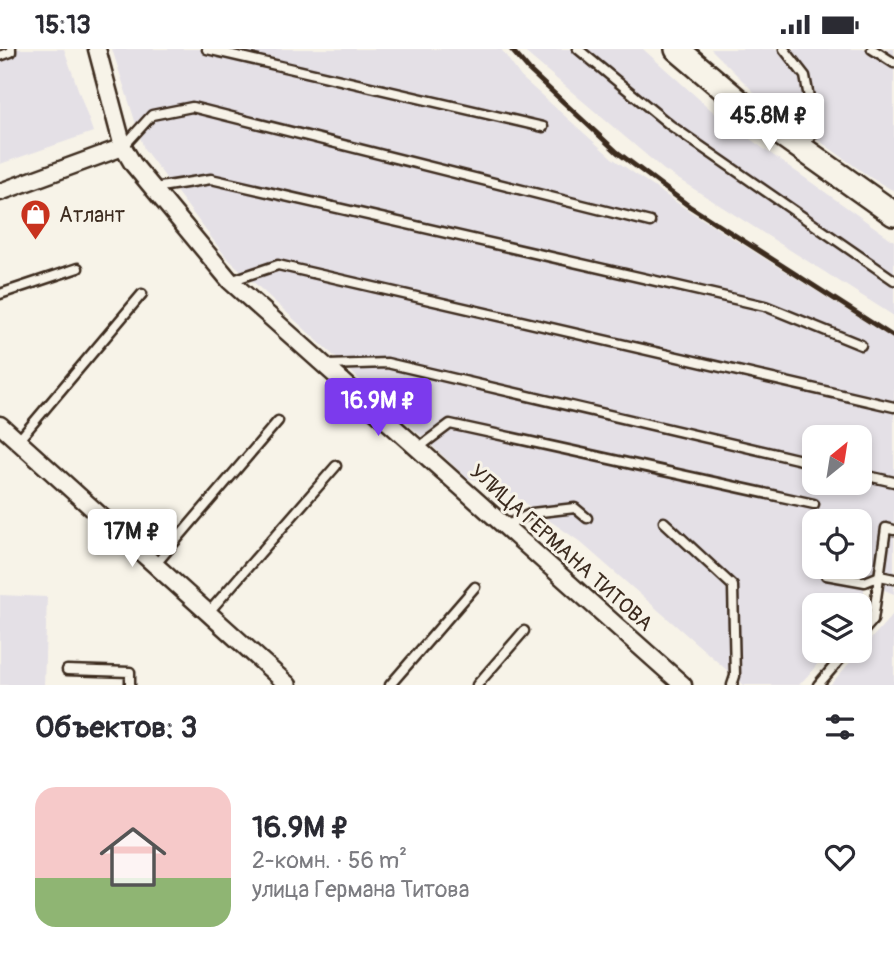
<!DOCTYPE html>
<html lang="ru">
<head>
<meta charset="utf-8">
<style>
	body { margin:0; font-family:Pangolin,sans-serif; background:#f7f7f7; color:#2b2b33; height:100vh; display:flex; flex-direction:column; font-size:26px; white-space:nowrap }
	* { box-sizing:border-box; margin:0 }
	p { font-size:23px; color:#7c7c81 }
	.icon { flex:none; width:38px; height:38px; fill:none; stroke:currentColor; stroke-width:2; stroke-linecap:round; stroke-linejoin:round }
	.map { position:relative; height:636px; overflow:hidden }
	.panel { display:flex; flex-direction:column; background:#fff; flex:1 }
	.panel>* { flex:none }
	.needle { width:46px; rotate:30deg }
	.controls { position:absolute; left:802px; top:376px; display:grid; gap:14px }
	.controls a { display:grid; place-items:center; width:70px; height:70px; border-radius:14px; background:#fff; box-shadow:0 4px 10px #0003; font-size:35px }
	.price { position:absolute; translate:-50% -60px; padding:0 16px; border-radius:7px; background:#fff; color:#222; font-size:23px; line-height:46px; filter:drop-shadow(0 2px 4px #0008) }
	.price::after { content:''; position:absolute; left:50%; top:42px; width:21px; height:16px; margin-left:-10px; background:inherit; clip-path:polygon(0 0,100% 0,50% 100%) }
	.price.on { background:#7c3aed; color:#fff }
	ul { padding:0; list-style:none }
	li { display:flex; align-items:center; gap:21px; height:175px; padding:0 35px }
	li span { display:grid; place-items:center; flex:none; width:196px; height:140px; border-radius:21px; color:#555 }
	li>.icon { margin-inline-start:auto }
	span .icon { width:84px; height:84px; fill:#fffc; stroke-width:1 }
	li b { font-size:30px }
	h2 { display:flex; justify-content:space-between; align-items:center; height:84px; padding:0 35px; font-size:30px }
	.status { display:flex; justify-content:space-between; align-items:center; height:49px; padding:0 35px; background:#fff; direction:ltr }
	.status svg { height:19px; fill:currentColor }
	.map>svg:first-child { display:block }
	.built { fill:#e4e0e6; fill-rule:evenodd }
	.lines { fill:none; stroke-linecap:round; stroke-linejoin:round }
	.service-casing { stroke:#3b2a1e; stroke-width:13 }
	.minor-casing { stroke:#3b2a1e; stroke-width:21 }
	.secondary-casing { stroke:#3b2a1e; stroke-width:28 }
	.service { stroke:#f7f3e8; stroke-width:8 }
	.minor { stroke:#f7f3e8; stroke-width:16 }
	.secondary { stroke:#f7f3e8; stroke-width:23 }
	.rail { stroke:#3b2a1e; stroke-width:5 }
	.labels { text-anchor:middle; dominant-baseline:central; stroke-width:6; stroke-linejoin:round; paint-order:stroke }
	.poi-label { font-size:21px; fill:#3b2a1e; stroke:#f7f3e8; text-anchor:start }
	.street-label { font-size:21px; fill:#3b2a1e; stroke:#f7f3e8 }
</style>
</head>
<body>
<div class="status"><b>15:13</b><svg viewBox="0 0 49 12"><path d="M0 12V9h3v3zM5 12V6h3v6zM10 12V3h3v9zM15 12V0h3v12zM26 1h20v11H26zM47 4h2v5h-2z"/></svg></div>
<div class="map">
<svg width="894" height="636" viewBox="0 0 894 636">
	<rect width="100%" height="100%" fill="#f7f3e8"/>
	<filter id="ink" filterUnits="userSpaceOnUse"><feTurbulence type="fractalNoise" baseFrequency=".0143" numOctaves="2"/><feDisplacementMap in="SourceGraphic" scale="14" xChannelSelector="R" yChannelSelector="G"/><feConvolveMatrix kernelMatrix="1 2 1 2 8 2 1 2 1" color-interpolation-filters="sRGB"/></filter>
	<g filter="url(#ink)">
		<!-- built -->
		<g class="built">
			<polygon points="0,0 64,0 93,83 0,115"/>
			<path d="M112,0H501L521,28L612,109L683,158L894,291V545L865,533L862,560L859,563V556H814V602H828L810,624L799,636H744L579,492L497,435L467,429L226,208L144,100ZM814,388H859V434H814ZM814,472H859V518H814Z"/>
			<polygon points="523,0 643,0 719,68 894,192 894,267 664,121 526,4"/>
			<polygon points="711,0 894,0 894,142 871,129 760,49"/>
			<polygon points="0,546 47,548 44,636 0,636"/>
			<polygon points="894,564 894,636 830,636"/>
		</g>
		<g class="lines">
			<defs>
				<g id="service">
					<polyline points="207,0 543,78"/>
					<polyline points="578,0 670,76 894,231"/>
					<polyline points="784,0 805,27 815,81 804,97"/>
					<polyline points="872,0 894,14"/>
					<polyline points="0,7 11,3 11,0"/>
					<polyline points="123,98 152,66 192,58 650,173"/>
					<polyline points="154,139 211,130 765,257 861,296"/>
					<polyline points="230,232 278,216 894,358"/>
					<polyline points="0,245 78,219"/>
					<polyline points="328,316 387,314 814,414"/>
					<polyline points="18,392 142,245"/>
					<polyline points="418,399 450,375 814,455"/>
					<polyline points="859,425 894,433"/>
					<polyline points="664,473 733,537 735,627 732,636"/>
					<polyline points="505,477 532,464 575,459 587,469"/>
					<polyline points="155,516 278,372"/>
					<polyline points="826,526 865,533 880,527 894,530"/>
					<polyline points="208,564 336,417"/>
					<polyline points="859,587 873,571 886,479 894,481"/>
					<polyline points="67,621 130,623 130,636"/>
					<polyline points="390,636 475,538"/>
					<polyline points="477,636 524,582"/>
					<polyline points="818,636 847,602"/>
				</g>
				<g id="minor">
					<polyline points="97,0 123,98 133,115 230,232 683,636"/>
					<polyline points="0,143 123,98"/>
					<polyline points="0,376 288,636"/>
				</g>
				<polyline id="secondary" points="677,0 756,67 894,165"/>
			</defs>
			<!-- service casing -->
			<use href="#service" class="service-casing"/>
			<!-- minor casing -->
			<use href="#minor" class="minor-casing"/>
			<!-- secondary casing -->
			<use href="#secondary" class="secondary-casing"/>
			<!-- service -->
			<use href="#service" class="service"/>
			<!-- minor -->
			<use href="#minor" class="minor"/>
			<!-- secondary -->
			<use href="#secondary" class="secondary"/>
			<!-- rail -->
			<polyline class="rail" points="511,0 529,21 617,103 689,157 894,288"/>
		</g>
	</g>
	<!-- icons -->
	<defs>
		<symbol id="shop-pin" viewBox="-11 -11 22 30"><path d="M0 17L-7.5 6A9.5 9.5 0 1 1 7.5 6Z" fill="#c8321e" stroke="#f7f3e8"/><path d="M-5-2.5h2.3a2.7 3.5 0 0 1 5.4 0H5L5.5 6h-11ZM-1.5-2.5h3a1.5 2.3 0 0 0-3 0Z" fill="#fff"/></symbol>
	</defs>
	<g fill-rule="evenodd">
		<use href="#shop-pin" x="18" y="148" width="35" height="47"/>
	</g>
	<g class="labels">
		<!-- poi labels -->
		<g class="poi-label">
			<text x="59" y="166">Атлант</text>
		</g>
		<!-- street labels -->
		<g class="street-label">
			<text transform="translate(561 499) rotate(42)">УЛИЦА ГЕРМАНА ТИТОВА</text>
		</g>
	</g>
</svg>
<div class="controls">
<a><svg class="needle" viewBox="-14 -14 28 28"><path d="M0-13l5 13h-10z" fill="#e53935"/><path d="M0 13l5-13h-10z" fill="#7c7c81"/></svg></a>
<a><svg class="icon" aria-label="locate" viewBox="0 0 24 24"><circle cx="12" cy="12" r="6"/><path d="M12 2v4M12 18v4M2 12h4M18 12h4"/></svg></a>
<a><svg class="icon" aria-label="layers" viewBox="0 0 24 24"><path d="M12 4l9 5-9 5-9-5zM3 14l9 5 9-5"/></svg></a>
</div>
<b class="price" style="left:769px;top:104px">45.8M ₽</b>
<b class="price on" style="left:378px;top:389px">16.9M ₽</b>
<b class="price" style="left:132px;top:520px">17M ₽</b>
</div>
<section class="panel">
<h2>Объектов: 3<svg class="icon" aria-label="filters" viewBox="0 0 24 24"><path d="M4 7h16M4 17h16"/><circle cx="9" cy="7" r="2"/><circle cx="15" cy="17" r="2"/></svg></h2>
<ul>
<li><span style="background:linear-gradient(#f6c9c9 65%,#8fb573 0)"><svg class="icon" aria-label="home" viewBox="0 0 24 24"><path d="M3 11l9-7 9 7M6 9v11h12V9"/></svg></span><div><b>16.9M ₽</b><p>2-комн. · 56 m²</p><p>улица Германа Титова</p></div><svg class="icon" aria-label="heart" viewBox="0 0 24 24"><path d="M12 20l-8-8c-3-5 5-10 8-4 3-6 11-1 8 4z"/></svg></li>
</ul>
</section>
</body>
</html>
